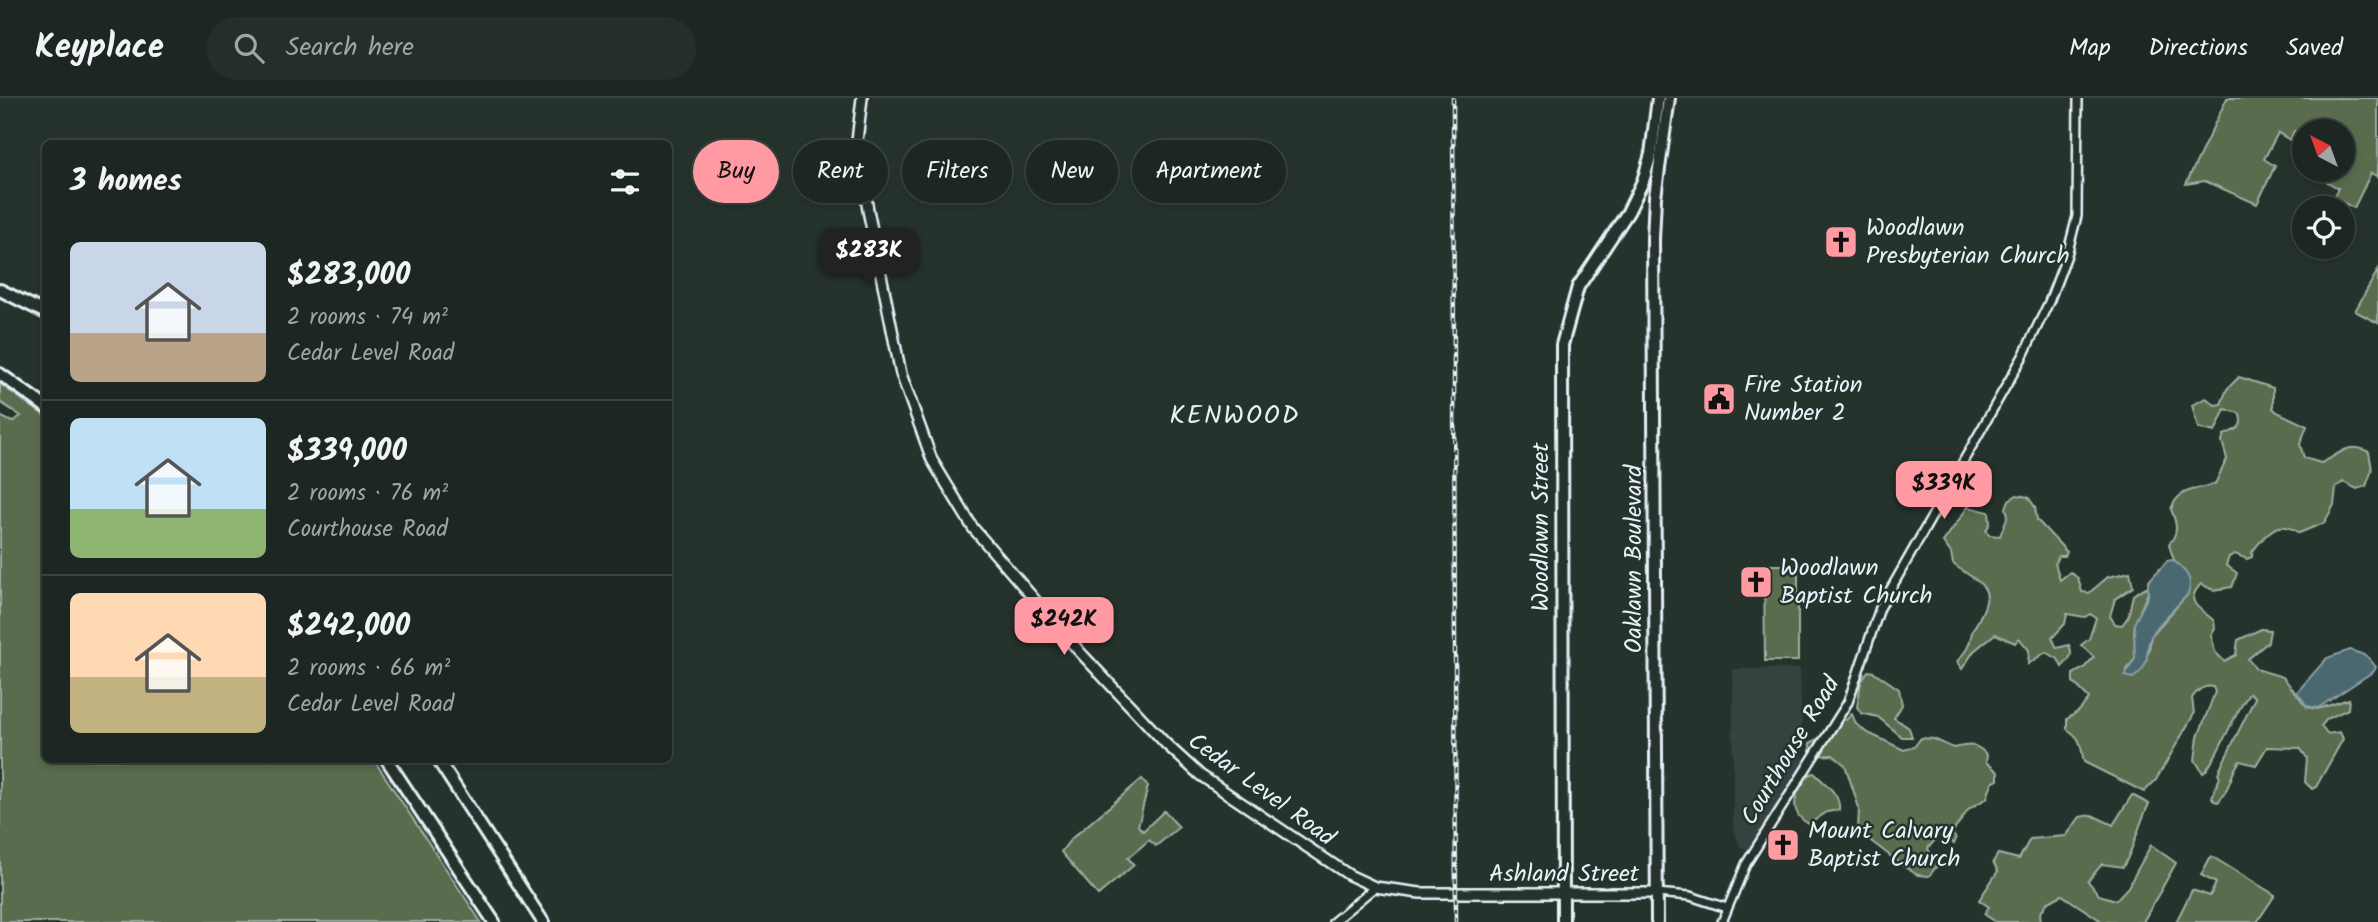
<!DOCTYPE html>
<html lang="en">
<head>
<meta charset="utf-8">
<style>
	body { margin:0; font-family:Kalam,sans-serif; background:#252e2a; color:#f1f3f6; height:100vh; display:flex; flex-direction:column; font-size:26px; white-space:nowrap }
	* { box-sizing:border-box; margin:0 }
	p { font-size:23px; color:#a0a5a5 }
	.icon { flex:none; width:38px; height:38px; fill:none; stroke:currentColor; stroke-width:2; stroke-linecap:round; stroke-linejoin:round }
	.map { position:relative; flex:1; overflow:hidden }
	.sheet { position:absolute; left:42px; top:42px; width:630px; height:623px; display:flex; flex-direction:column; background:#1c2622; border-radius:10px; box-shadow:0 4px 10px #0003,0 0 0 2px #3a4340 }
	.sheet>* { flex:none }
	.banner { position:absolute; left:693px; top:42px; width:665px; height:63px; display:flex; gap:14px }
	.needle { width:46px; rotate:319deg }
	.tools { position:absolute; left:2292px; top:21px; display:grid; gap:14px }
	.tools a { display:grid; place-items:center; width:63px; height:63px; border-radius:50%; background:#1c2622; box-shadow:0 4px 10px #0003,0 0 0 2px #3a4340; font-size:35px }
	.price { position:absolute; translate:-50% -60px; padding:0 16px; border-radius:14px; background:#ff9aa2; color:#111; font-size:23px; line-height:46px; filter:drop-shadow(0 2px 4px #0008) }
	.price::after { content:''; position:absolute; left:50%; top:42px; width:21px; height:16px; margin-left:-10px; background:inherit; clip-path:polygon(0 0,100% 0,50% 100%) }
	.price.current { background:#222; color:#fff }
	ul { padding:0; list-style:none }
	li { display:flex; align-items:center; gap:21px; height:175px; padding:0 28px }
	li+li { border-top:2px solid #3a4340 }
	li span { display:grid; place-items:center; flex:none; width:196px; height:140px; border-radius:10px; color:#555 }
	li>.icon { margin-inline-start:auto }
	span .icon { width:84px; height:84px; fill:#fffc; stroke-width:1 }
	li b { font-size:30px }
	h2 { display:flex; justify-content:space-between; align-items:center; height:84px; padding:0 28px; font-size:30px }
	.chip { padding:0 24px; border-radius:32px; background:#1c2622; box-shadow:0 4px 10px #0003,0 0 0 2px #3a4340; font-size:24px; line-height:63px }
	.chip.current { background:#ff9aa2; color:#111 }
	header { display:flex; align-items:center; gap:42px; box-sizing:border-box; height:98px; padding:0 35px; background:#1c2622; border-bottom:2px solid #3a4340 }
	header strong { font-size:33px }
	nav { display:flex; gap:38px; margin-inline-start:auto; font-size:24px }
	.search { width:490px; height:63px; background:#252e2a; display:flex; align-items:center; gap:18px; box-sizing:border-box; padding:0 24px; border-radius:38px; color:#a0a5a5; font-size:26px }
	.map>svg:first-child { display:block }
	.built { fill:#344241 }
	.green { fill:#5a6c4e; stroke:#a1aea3; stroke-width:2 }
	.water { fill:#49686f; stroke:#899fa6; stroke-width:2 }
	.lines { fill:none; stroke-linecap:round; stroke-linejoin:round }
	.minor-casing { stroke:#e8f1f8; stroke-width:12 }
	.major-casing { stroke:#e8f1f8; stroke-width:14 }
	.highway-casing { stroke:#e8f1f8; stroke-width:16 }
	.minor { stroke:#26332d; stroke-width:7 }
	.major { stroke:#26332d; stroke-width:9 }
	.highway { stroke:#26332d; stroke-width:10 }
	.rail-casing { stroke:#e8f1f8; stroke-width:4.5 }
	.rail { stroke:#26332d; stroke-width:2; stroke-dasharray:5; stroke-linecap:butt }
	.labels { text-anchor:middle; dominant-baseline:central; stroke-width:5; stroke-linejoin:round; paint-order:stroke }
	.poi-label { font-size:24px; fill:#e8f1f8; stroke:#26332d; text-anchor:start }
	.street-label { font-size:24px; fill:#e8f1f8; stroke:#26332d }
	.neighbourhood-label { font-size:26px; letter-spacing:2px; fill:#e8f1f8; stroke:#26332d }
</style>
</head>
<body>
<header>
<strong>Keyplace</strong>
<div class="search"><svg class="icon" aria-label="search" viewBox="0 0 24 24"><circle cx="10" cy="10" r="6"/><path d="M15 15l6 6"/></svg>Search here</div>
<nav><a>Map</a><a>Directions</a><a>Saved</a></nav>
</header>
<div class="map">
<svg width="2378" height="824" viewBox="0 0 2378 824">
	<rect width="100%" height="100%" fill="#26332d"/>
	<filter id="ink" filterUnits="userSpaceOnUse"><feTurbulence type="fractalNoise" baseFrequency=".0143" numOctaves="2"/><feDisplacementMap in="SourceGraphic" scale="14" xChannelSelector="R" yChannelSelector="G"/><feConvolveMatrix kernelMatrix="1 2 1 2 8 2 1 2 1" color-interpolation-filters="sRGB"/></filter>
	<g filter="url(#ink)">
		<!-- built -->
		<polygon class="built" points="1733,571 1800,571 1803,672 1748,753 1740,748 1733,730"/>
		<!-- green -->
		<g class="green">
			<polygon points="2227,0 2378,0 2378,79 2371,75 2354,110 2333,100 2338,90 2310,74 2343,72 2343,33 2305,33 2305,39 2294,33 2290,42 2278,35 2264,61 2275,68 2257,106 2205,83 2186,86"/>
			<polygon points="2378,172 2378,225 2355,213"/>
			<path d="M2239,279L2273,290V310L2277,314L2307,328L2300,346L2304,360L2321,365C2341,356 2347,343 2369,354L2372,372L2366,388L2357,391L2343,384L2336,390L2334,407L2324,425L2299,435C2277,419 2266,436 2252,454V459L2247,461L2235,456L2229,459L2226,467L2237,475L2232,489L2213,492L2201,486C2182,506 2203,511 2214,523L2215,530L2211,537L2215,554L2224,563L2236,557L2238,542L2261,531L2270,532L2268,544L2248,561L2256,571L2283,579L2307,609L2318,611L2349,601L2348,611L2327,621L2321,628L2327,636L2340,634L2343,641L2316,689L2312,691L2305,684L2307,660L2300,650L2267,649L2256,667L2240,663C2230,675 2231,691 2218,704L2214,703L2212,699L2220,679L2218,675L2255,600L2250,595C2236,610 2213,670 2203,675L2195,662L2198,639L2215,594L2213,589C2203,587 2198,592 2192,600L2194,616L2156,682L2144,694L2084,664C2080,646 2082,641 2067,631V621L2080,612L2089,600L2073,584V576L2084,570L2094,559L2081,547L2089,541L2096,520L2090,516L2085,519L2067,516L2065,526L2052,540L2057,550L2069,547C2074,558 2069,561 2062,569L2058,561L2046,554L2028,566L2029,552L2019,540L2015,545L1995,536L1974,553L1962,571L1957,564C1961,558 1967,553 1969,546C1971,541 1971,534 1974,530C1997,489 1988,491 1953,466L1951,455L1943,444L1968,409L1989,414L1990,425L1986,433L1989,437L2000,438L2008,417L2006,410L2009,402L2017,397L2028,399L2035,409L2037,422L2067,454L2065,458H2058L2055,465L2060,482L2070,474L2078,480L2082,494L2089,495L2108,479L2130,474L2133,489L2115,501L2110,518L2115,526L2122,527L2128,519L2133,497L2146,489L2149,492L2134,527L2135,560L2126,573L2149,554L2151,538L2188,496C2182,479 2173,464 2169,446C2180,433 2176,425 2171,411C2179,390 2196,392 2215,386L2227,361L2222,343L2224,337C2234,332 2246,330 2239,315L2225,311L2215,334L2198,330L2192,307L2206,300L2215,307L2221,306L2227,291Z"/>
			<polygon points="0,286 45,318 46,662 374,662 481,824 0,824 0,318 12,324 21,318 0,304"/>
			<polygon points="1764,467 1798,467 1798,563 1765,563"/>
			<polygon points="1868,573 1874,574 1899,591 1902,607 1894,620 1909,630 1912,639 1902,639 1878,619 1861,615 1857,609 1861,584"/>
			<path d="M1852,616L1856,626L1866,634L1904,652L1914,649L1921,640L1934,641L1953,650C1967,647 1976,644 1987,657L1986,664L1998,674V682L1992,685L1987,700L1969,711L1952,735L1956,741L1954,746L1941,735L1928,750L1930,755L1938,758L1940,764L1929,778L1918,777L1906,770L1858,733L1859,710L1845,667L1833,657L1810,658V645L1821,639L1834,619L1846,622Z"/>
			<path d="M1814,675C1825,686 1841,696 1839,712L1827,714L1809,726C1786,714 1796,693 1808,677Z"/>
			<polygon points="1142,681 1148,688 1138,728 1143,733 1164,713 1179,729 1156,748 1149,742 1128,760 1134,767 1098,797 1061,754 1071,741"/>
			<path d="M2132,697L2149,706C2138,727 2135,749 2123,769L2102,766L2088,783L2099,797L2116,802L2128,789L2151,747L2176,765L2143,824H2103L2062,797L2047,805L2040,816L2041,824H1996L1984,816L1989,809L1979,802L1998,773L1993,764L1998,756L2019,761L2030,741L2066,738L2080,719L2092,717L2113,727Z"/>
			<polygon points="2211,758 2275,797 2257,824 2176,824 2192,792 2210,798 2216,785 2201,777"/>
		</g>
		<!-- water -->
		<g class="water">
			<path d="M2173,462C2185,473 2194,479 2188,496C2177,509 2162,521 2153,535C2142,552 2155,564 2133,580L2125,578L2135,560L2134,526L2148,498V484L2167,463Z"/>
			<polygon points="2350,552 2367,558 2376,569 2374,573 2318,610 2307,608 2297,594 2327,560"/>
		</g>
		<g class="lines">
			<defs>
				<g id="minor">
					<polyline points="1656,795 1690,798 1727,810"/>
					<polyline points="1333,824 1375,789"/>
					<polyline points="1722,824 1746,766 1848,604 1880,510 2023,258 2049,204 2067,157 2077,118 2078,0"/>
				</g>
				<polyline id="major" points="862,0 857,43 868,112 901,276 932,362 973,430 1079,553 1166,646 1200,677 1234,700 1349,777 1375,789 1420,795 1656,795"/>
				<g id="highway">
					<polyline points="0,192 46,215"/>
					<polyline points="0,276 46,309"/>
					<polyline points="387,662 494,824"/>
					<polyline points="438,662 543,824"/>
					<polyline points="1563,824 1562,247 1578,189 1628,114 1643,83 1651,56 1658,0"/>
					<polyline points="1657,824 1653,141 1655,99 1669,0"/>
				</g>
			</defs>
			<!-- minor casing -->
			<use href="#minor" class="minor-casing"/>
			<!-- major casing -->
			<use href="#major" class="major-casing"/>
			<!-- highway casing -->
			<use href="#highway" class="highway-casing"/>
			<!-- minor -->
			<use href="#minor" class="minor"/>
			<!-- major -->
			<use href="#major" class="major"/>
			<!-- highway -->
			<use href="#highway" class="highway"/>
			<defs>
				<polyline id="rail" points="1453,0 1456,824"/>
			</defs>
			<!-- rail casing -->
			<use href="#rail" class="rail-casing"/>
			<!-- rail -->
			<use href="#rail" class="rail"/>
		</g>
	</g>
	<!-- icons -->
	<defs>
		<symbol id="church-square" viewBox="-11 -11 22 22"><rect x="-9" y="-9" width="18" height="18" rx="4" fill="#ff9aa2" stroke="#26332d"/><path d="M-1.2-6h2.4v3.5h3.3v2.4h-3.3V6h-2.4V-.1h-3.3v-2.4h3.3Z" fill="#111"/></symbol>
		<symbol id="civic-square" viewBox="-11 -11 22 22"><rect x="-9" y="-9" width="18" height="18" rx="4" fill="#ff9aa2" stroke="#26332d"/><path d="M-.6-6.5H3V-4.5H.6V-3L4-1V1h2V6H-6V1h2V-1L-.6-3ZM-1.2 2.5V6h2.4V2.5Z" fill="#111"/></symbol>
	</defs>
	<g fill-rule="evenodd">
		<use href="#church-square" x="1822" y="125" width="38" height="38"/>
		<use href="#civic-square" x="1700" y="282" width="38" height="38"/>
		<use href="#church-square" x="1737" y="465" width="38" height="38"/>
		<use href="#church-square" x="1764" y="728" width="38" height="38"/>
	</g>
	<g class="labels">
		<!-- poi labels -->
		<g class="poi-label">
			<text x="1866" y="130">Woodlawn<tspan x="1866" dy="28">Presbyterian Church</tspan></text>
			<text x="1744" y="287">Fire Station<tspan x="1744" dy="28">Number 2</tspan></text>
			<text x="1780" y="470">Woodlawn<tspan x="1780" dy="28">Baptist Church</tspan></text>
			<text x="1808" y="733">Mount Calvary<tspan x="1808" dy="28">Baptist Church</tspan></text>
		</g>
		<!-- street labels -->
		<g class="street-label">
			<text transform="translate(1541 429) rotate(-90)">Woodlawn Street</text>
			<text transform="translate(1634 461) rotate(-90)">Oaklawn Boulevard</text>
			<text transform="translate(1791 653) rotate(-59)">Courthouse Road</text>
			<text transform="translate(1261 692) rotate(36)">Cedar Level Road</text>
			<text x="1564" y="776">Ashland Street</text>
		</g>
		<!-- neighbourhood labels -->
		<g class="neighbourhood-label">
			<text x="1235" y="318">KENWOOD</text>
		</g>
	</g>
</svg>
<div class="tools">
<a><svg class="needle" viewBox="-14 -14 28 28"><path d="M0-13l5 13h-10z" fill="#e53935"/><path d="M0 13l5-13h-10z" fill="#a0a5a5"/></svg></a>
<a><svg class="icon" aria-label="locate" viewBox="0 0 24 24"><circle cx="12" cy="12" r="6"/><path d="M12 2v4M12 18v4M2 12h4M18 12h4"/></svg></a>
</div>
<b class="price current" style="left:869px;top:190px">$283K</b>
<b class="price" style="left:1944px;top:423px">$339K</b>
<b class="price" style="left:1064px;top:559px">$242K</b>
<div class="banner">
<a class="chip current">Buy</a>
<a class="chip">Rent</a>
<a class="chip">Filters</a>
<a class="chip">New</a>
<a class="chip">Apartment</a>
</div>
<section class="sheet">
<h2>3 homes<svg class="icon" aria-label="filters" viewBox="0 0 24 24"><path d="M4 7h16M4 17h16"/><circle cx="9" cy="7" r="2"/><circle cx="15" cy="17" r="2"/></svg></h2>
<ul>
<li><span style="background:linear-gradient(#c9d6e8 65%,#b9a48a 0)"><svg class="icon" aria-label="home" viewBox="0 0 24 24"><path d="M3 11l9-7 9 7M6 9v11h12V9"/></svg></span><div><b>$283,000</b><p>2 rooms · 74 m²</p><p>Cedar Level Road</p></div></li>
<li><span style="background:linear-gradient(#bfe0f5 65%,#8fb573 0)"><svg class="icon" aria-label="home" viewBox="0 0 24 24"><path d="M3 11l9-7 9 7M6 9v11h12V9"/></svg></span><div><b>$339,000</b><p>2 rooms · 76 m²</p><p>Courthouse Road</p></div></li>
<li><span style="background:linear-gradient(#ffd9b3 60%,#c2b280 0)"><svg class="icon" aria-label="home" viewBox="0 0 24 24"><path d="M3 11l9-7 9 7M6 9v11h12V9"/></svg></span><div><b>$242,000</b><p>2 rooms · 66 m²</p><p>Cedar Level Road</p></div></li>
</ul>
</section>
</div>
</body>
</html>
